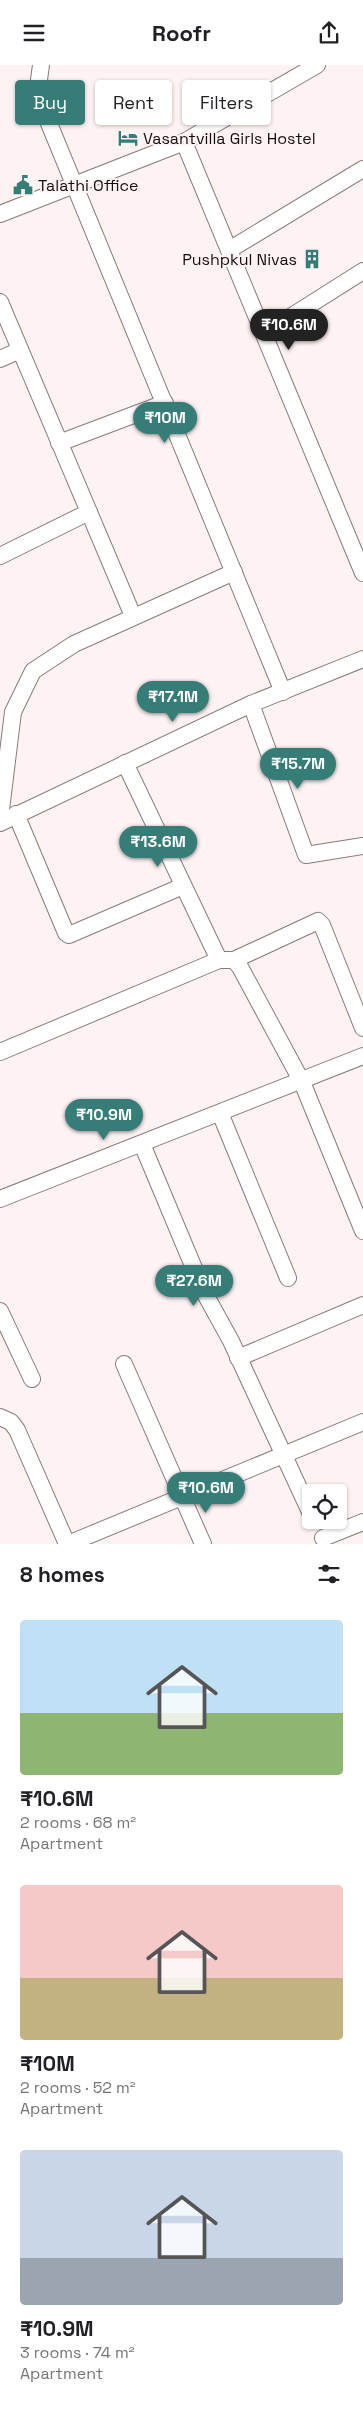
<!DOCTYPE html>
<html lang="en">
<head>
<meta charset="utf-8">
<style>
	body { margin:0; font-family:"Space Grotesk",sans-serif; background:#f6f6f6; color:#202124; height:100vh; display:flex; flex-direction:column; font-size:19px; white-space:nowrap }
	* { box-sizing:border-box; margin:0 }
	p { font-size:16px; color:#757577 }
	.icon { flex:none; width:28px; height:28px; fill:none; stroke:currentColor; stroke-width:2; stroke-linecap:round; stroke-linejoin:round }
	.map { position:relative; height:1479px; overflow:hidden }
	.details { display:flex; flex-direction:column; background:#fff; flex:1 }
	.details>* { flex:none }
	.banner { position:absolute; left:15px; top:15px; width:334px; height:45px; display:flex; gap:10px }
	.tools { position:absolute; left:302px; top:1419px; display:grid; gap:10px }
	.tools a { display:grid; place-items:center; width:45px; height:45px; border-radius:5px; background:#fff; box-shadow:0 1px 4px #0004; font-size:25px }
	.price { position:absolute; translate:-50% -42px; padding:0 11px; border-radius:18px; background:#367d78; color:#fff; font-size:16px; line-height:32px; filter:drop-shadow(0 1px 2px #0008) }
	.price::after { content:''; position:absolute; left:50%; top:30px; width:15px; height:11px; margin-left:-8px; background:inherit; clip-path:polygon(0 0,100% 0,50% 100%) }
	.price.active { background:#222; color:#fff }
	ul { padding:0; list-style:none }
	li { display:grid; align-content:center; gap:10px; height:265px; padding:0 20px }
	li span { display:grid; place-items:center; height:155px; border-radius:5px; color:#555 }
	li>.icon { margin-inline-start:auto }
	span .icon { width:90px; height:90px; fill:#fffc; stroke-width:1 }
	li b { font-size:21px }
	h2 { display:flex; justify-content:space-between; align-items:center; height:60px; padding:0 20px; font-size:21px }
	.chip { padding:0 18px; border-radius:5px; background:#fff; box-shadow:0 1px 4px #0004; font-size:18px; line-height:45px }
	.chip.active { background:#367d78; color:#fff }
	header { display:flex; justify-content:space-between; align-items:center; height:65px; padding:0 20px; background:#fff; font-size:22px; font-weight:600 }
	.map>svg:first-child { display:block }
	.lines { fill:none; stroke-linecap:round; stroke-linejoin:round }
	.minor-casing { stroke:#887b7b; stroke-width:18 }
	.minor { stroke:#fff; stroke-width:16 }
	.labels { text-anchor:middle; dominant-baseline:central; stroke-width:4; stroke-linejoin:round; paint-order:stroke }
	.poi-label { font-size:16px; fill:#140f0f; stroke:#fef3f2; text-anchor:start }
</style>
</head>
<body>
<header><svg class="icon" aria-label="menu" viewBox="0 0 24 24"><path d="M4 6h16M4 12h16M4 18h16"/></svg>Roofr<svg class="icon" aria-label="share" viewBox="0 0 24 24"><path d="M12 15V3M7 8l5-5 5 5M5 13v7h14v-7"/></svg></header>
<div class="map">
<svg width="363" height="1479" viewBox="0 0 363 1479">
	<rect width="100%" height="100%" fill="#fef3f2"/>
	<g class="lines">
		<defs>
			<g id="minor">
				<polyline points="41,0 38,22 41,39 283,627"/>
				<polyline points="184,77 363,508"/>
				<polyline points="0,149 184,77 317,0"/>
				<polyline points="229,185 363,104"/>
				<polyline points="0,237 133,551"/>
				<polyline points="265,268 363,206"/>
				<polyline points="0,294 20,285"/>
				<polyline points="59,378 165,338"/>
				<polyline points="0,491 89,447"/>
				<polyline points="251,639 306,790 363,781"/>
				<polyline points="125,698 219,895"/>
				<polyline points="16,749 66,868 69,870 183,821"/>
				<polyline points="0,753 13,647 33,606 74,579 234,507"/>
				<polyline points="0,758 251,639 363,594"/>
				<polyline points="234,895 318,856 322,860 363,963"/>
				<polyline points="0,987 219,895 234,895 240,902 302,1017 363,1166"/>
				<polyline points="220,1048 288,1213"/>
				<polyline points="142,1079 204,1227 231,1276 311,1449"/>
				<polyline points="0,1134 363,991"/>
				<polyline points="0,1246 32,1314"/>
				<polyline points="238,1293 363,1240"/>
				<polyline points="124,1299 203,1479"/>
				<polyline points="0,1352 11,1357 17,1365 67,1479"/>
				<polyline points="323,1473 363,1457"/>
				<polyline points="68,1479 363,1357"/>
			</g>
		</defs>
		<!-- minor casing -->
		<use href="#minor" class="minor-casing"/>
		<!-- minor -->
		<use href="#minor" class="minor"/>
	</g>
	<!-- icons -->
	<defs>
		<symbol id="hotel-bare" viewBox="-9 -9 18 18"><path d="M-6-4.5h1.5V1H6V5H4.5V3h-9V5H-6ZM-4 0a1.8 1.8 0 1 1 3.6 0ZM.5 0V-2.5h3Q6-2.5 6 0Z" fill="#367d78" stroke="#fef3f2" stroke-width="2.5" paint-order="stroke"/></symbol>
		<symbol id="civic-bare" viewBox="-9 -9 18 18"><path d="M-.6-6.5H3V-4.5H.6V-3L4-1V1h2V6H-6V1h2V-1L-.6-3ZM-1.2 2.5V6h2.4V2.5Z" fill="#367d78" stroke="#fef3f2" stroke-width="2.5" paint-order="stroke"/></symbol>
		<symbol id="building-bare" viewBox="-9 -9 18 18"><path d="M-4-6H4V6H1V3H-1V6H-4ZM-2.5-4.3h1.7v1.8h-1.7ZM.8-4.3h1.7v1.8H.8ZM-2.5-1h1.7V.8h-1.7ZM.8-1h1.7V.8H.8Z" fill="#367d78" stroke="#fef3f2" stroke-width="2.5" paint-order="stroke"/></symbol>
	</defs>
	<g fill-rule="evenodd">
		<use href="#hotel-bare" x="114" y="59" width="28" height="28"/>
		<use href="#civic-bare" x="9" y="106" width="28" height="28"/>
		<use href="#building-bare" x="298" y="180" width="28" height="28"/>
	</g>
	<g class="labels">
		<!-- poi labels -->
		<g class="poi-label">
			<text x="143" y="73">Vasantvilla Girls Hostel</text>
			<text x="38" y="120">Talathi Office</text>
			<text x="297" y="194" text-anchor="end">Pushpkul Nivas</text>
		</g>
	</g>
</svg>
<div class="tools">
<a><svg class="icon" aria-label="locate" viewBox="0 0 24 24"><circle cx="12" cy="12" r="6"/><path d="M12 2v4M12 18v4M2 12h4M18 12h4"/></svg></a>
</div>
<b class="price active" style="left:289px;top:286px">₹10.6M</b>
<b class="price" style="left:165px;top:379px">₹10M</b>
<b class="price" style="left:173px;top:658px">₹17.1M</b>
<b class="price" style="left:298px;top:725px">₹15.7M</b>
<b class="price" style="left:158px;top:803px">₹13.6M</b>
<b class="price" style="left:104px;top:1076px">₹10.9M</b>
<b class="price" style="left:194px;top:1242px">₹27.6M</b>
<b class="price" style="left:206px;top:1449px">₹10.6M</b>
<div class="banner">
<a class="chip active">Buy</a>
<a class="chip">Rent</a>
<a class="chip">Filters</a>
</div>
</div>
<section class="details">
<h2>8 homes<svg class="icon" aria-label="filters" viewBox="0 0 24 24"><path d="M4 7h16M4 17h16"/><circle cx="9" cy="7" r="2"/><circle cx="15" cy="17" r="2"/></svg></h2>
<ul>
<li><span style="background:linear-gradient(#bfe0f5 60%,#8fb573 0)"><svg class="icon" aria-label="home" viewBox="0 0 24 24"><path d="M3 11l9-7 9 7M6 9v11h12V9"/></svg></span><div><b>₹10.6M</b><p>2 rooms · 68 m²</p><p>Apartment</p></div></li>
<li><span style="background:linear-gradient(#f6c9c9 60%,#c2b280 0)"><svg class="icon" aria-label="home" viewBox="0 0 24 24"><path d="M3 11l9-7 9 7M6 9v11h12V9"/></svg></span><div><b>₹10M</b><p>2 rooms · 52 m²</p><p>Apartment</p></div></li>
<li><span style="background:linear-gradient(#c9d6e8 70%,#9aa5b1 0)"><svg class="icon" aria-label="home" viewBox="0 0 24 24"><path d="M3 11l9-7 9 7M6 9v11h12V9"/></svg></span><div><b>₹10.9M</b><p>3 rooms · 74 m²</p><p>Apartment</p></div></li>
</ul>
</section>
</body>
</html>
